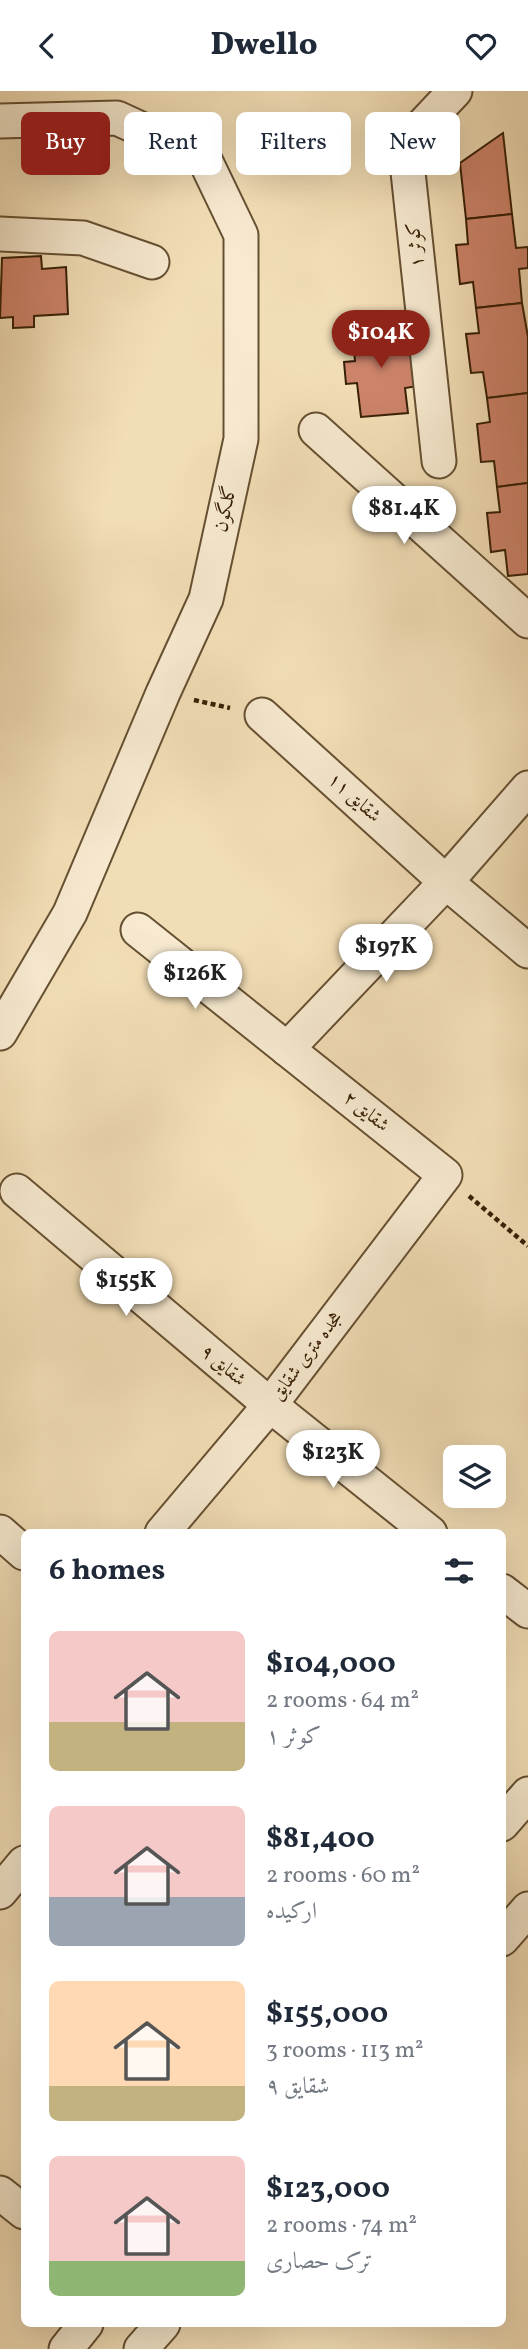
<!DOCTYPE html>
<html lang="en">
<head>
<meta charset="utf-8">
<style>
	body { margin:0; font-family:Vollkorn,Amiri,serif; background:#f6f6f7; color:#1f2937; height:100vh; display:flex; flex-direction:column; font-size:26px; white-space:nowrap }
	* { box-sizing:border-box; margin:0 }
	p { font-size:23px; color:#747a83 }
	.icon { flex:none; width:38px; height:38px; fill:none; stroke:currentColor; stroke-width:2; stroke-linecap:round; stroke-linejoin:round }
	.map { position:relative; flex:1; overflow:hidden }
	.sheet { position:absolute; left:21px; top:1438px; width:485px; height:798px; display:flex; flex-direction:column; background:#fff; border-radius:10px; box-shadow:0 7px 28px #0002 }
	.sheet>* { flex:none }
	.hud { position:absolute; left:21px; top:21px; width:486px; height:63px; display:flex; gap:14px }
	.tools { position:absolute; left:443px; top:1354px; display:grid; gap:14px }
	.tools a { display:grid; place-items:center; width:63px; height:63px; border-radius:10px; background:#fff; box-shadow:0 7px 28px #0002; font-size:35px }
	.price { position:absolute; translate:-50% -60px; padding:0 16px; border-radius:24px; background:#fff; color:#222; font-size:23px; line-height:46px; filter:drop-shadow(0 2px 4px #0008) }
	.price::after { content:''; position:absolute; left:50%; top:42px; width:21px; height:16px; margin-left:-10px; background:inherit; clip-path:polygon(0 0,100% 0,50% 100%) }
	.price.on { background:#8f2418; color:#fff }
	ul { padding:0; list-style:none }
	li { display:flex; align-items:center; gap:21px; height:175px; padding:0 28px }
	li span { display:grid; place-items:center; flex:none; width:196px; height:140px; border-radius:10px; color:#555 }
	li>.icon { margin-inline-start:auto }
	span .icon { width:84px; height:84px; fill:#fffc; stroke-width:1 }
	li b { font-size:30px }
	h2 { display:flex; justify-content:space-between; align-items:center; height:84px; padding:0 28px; font-size:30px }
	.tag { padding:0 24px; border-radius:10px; background:#fff; box-shadow:0 7px 28px #0002; font-size:24px; line-height:63px }
	.tag.on { background:#8f2418; color:#fff }
	header { display:flex; justify-content:space-between; align-items:center; height:91px; padding:0 28px; background:#fff; font-size:32px; font-weight:800 }
	.map>svg:first-child { display:block }
	.building { fill:#cc836a; stroke:#382006; stroke-width:2 }
	.lines { fill:none; stroke-linecap:round; stroke-linejoin:round }
	.minor-casing { stroke:#665032; stroke-width:37 }
	.path { stroke:#382006; stroke-width:4.5; stroke-dasharray:5 3.5; stroke-linecap:butt }
	.minor { stroke:#f7ead0; stroke-width:33 }
	.labels { text-anchor:middle; dominant-baseline:central; stroke-width:6; stroke-linejoin:round; paint-order:stroke }
	.street-label { font-size:19px; fill:#382006; stroke:#f7ead0 }
</style>
</head>
<body>
<header><svg class="icon" aria-label="back" viewBox="0 0 24 24"><path d="M15 5l-7 7 7 7"/></svg>Dwello<svg class="icon" aria-label="heart" viewBox="0 0 24 24"><path d="M12 20l-8-8c-3-5 5-10 8-4 3-6 11-1 8 4z"/></svg></header>
<div class="map">
<svg width="528" height="2258" viewBox="0 0 528 2258">
	<rect width="100%" height="100%" fill="#f2deb6"/>
	<filter id="stains"><feTurbulence type="fractalNoise" baseFrequency=".00286" numOctaves="4"/><feColorMatrix values="0 0 0 0 .2 0 0 0 0 .09 0 0 0 0 .02 0 0 0 .5 -.17"/></filter>
	<radialGradient id="worn" r=".72"><stop offset=".6" stop-color="#630" stop-opacity="0"/><stop offset="1" stop-color="#630" stop-opacity=".3"/></radialGradient>
	<!-- building -->
	<g class="building">
		<polygon points="503,42 512,123 466,128 460,72"/>
		<polygon points="512,123 516,157 528,156 528,177 519,178 522,212 476,217 473,191 460,193 456,154 468,153 466,128"/>
		<polygon points="41,165 42,178 66,176 68,223 34,225 34,236 13,237 13,226 0,227 2,167"/>
		<polygon points="522,212 528,246 528,302 487,307 483,281 471,282 466,243 479,242 476,217"/>
		<polygon points="398,232 400,258 414,256 418,295 405,297 408,322 361,326 357,292 346,293 344,271 355,270 352,237"/>
		<polygon points="528,302 528,392 497,396 494,370 481,371 477,333 490,331 487,307"/>
		<polygon points="528,392 528,483 508,485 505,459 491,461 487,422 500,421 497,396"/>
	</g>
	<g class="lines">
		<defs>
			<g id="minor">
				<polyline points="0,30 117,27 204,67 241,144 241,348 206,508 163,602 70,822 0,942"/>
				<polyline points="0,143 83,147 152,171"/>
				<polyline points="316,339 528,530"/>
				<polyline points="439,370 405,53 455,0"/>
				<polyline points="262,624 446,791 528,860"/>
				<polyline points="138,839 445,1084 270,1314 162,1442"/>
				<polyline points="287,958 446,791 528,697"/>
				<polyline points="17,1100 270,1314 430,1442"/>
				<polyline points="0,1441 24,1462"/>
				<polyline points="502,1500 528,1520"/>
				<polyline points="502,1733 528,1703"/>
				<polyline points="0,1801 24,1772"/>
				<polyline points="502,1848 528,1818"/>
				<polyline points="0,2102 24,2121"/>
				<polyline points="66,2258 86,2233"/>
				<polyline points="141,2258 163,2233"/>
			</g>
		</defs>
		<!-- minor casing -->
		<use href="#minor" class="minor-casing"/>
		<!-- path -->
		<g class="path">
			<polyline points="194,609 230,617"/>
			<polyline points="469,1105 528,1155"/>
		</g>
		<!-- minor -->
		<use href="#minor" class="minor"/>
	</g>
	<g class="labels">
		<!-- street labels -->
		<g class="street-label">
			<text transform="translate(416 154) rotate(-96)">کوثر ۱</text>
			<text transform="translate(226 418) rotate(-78)">گلگون</text>
			<text transform="translate(354 707) rotate(42)">شقایق ۱۱</text>
			<text transform="translate(366 1021) rotate(39)">۲ شقایق</text>
			<text transform="translate(307 1265) rotate(-53)">هجده متری شقایق</text>
			<text transform="translate(223 1275) rotate(40)">شقایق ۹</text>
		</g>
	</g>
	<rect width="100%" height="100%" filter="url(#stains)"/>
	<rect width="100%" height="100%" fill="url(#worn)"/>
</svg>
<div class="tools">
<a><svg class="icon" aria-label="layers" viewBox="0 0 24 24"><path d="M12 4l9 5-9 5-9-5zM3 14l9 5 9-5"/></svg></a>
</div>
<b class="price on" style="left:381px;top:279px">$104K</b>
<b class="price" style="left:404px;top:455px">$81.4K</b>
<b class="price" style="left:386px;top:893px">$197K</b>
<b class="price" style="left:195px;top:920px">$126K</b>
<b class="price" style="left:126px;top:1227px">$155K</b>
<b class="price" style="left:333px;top:1399px">$123K</b>
<div class="hud">
<a class="tag on">Buy</a>
<a class="tag">Rent</a>
<a class="tag">Filters</a>
<a class="tag">New</a>
</div>
<section class="sheet">
<h2>6 homes<svg class="icon" aria-label="filters" viewBox="0 0 24 24"><path d="M4 7h16M4 17h16"/><circle cx="9" cy="7" r="2"/><circle cx="15" cy="17" r="2"/></svg></h2>
<ul>
<li><span style="background:linear-gradient(#f6c9c9 65%,#c2b280 0)"><svg class="icon" aria-label="home" viewBox="0 0 24 24"><path d="M3 11l9-7 9 7M6 9v11h12V9"/></svg></span><div><b>$104,000</b><p>2 rooms · 64 m²</p><p>کوثر ۱</p></div></li>
<li><span style="background:linear-gradient(#f6c9c9 65%,#9aa5b1 0)"><svg class="icon" aria-label="home" viewBox="0 0 24 24"><path d="M3 11l9-7 9 7M6 9v11h12V9"/></svg></span><div><b>$81,400</b><p>2 rooms · 60 m²</p><p>ارکیده</p></div></li>
<li><span style="background:linear-gradient(#ffd9b3 75%,#c2b280 0)"><svg class="icon" aria-label="home" viewBox="0 0 24 24"><path d="M3 11l9-7 9 7M6 9v11h12V9"/></svg></span><div><b>$155,000</b><p>3 rooms · 113 m²</p><p>شقایق ۹</p></div></li>
<li><span style="background:linear-gradient(#f6c9c9 75%,#8fb573 0)"><svg class="icon" aria-label="home" viewBox="0 0 24 24"><path d="M3 11l9-7 9 7M6 9v11h12V9"/></svg></span><div><b>$123,000</b><p>2 rooms · 74 m²</p><p>ترک حصاری</p></div></li>
</ul>
</section>
</div>
</body>
</html>
